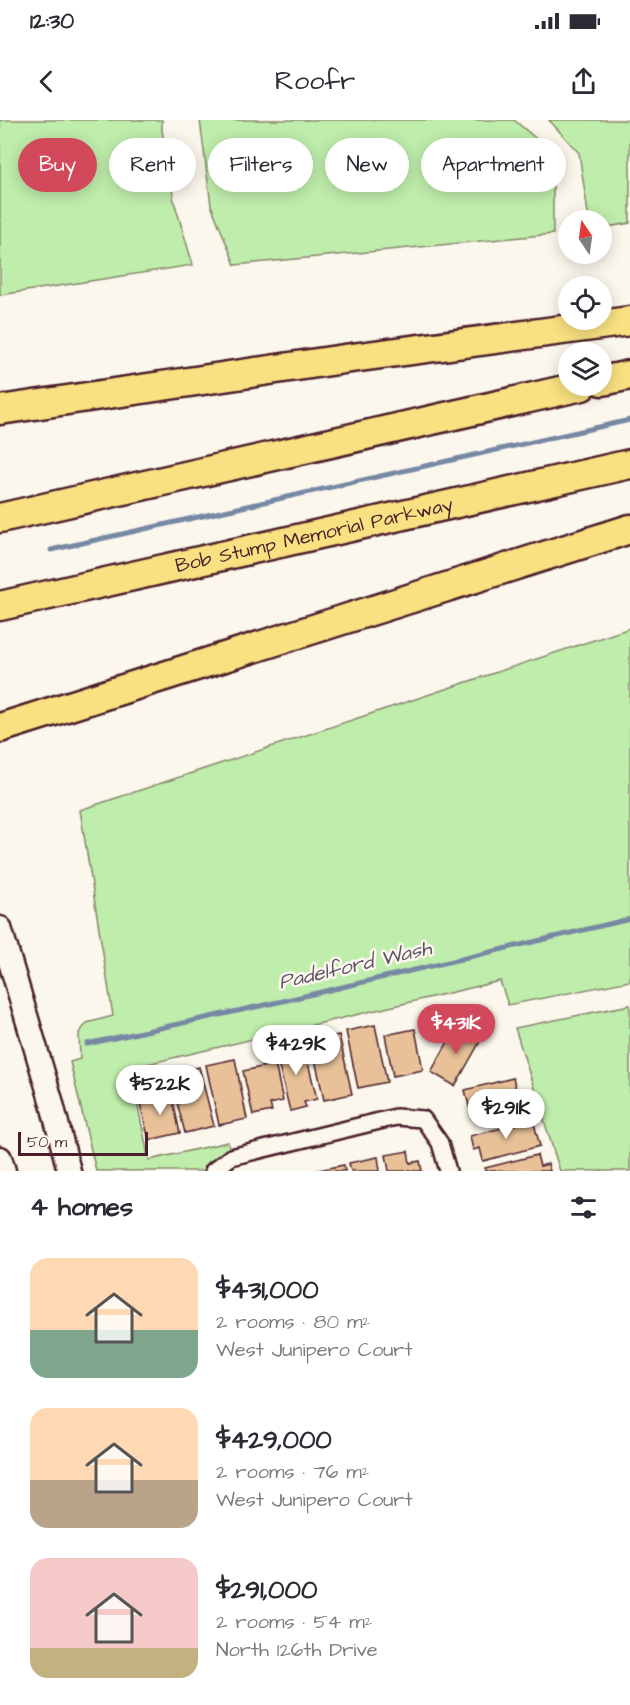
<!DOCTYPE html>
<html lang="en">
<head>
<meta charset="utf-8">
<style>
	body { margin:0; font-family:"Architects Daughter",sans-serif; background:#f7f7f7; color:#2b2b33; height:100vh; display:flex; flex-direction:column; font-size:22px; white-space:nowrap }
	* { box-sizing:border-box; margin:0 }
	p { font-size:20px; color:#7c7c81 }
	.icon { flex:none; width:33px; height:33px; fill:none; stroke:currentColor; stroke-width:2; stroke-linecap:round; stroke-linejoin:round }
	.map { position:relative; height:1051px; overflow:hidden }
	.panel { display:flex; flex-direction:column; background:#fff; flex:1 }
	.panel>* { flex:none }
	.top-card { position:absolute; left:18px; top:18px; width:594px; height:54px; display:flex; gap:12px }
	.needle { width:39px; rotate:347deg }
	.controls { position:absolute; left:558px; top:90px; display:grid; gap:12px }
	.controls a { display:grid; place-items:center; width:54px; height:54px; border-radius:50%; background:#fff; box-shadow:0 3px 15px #0003; font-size:30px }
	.scale { position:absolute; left:18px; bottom:15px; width:130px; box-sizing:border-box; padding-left:6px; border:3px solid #4a1f2b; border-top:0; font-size:16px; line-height:21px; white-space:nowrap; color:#4a1f2b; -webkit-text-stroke:4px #fbf7ec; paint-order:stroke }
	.price { position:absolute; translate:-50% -51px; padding:0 14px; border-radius:21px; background:#fff; color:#222; font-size:20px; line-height:39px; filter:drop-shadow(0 2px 3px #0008) }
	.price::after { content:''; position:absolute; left:50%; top:36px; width:18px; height:14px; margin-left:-9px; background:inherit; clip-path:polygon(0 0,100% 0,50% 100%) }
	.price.current { background:#d1495b; color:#fff }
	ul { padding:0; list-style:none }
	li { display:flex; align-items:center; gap:18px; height:150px; padding:0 30px }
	li span { display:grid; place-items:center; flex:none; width:168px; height:120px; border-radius:18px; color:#555 }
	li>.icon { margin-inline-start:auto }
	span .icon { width:72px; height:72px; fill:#fffc; stroke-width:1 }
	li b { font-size:26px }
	h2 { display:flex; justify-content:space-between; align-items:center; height:72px; padding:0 30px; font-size:26px }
	.chip { padding:0 21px; border-radius:27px; background:#fff; box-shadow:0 3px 15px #0003; font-size:21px; line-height:54px }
	.chip.current { background:#d1495b; color:#fff }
	.status { display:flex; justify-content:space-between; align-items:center; height:42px; padding:0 30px; background:#fff; direction:ltr }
	.status svg { height:16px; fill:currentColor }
	header { display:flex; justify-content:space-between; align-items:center; height:78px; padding:0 30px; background:#fff; font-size:27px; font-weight:600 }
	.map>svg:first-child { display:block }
	.green { fill:#bfedab; stroke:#84866b; stroke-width:1.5 }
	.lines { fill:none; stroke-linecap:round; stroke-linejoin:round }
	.stream { stroke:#7788a4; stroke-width:5 }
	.building { fill:#e8c198; stroke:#4a1f2b; stroke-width:1.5 }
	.street-casing { stroke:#4a1f2b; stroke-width:20 }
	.secondary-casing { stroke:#4a1f2b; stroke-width:27 }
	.highway-casing { stroke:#4a1f2b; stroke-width:33 }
	.street { stroke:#fbf7ec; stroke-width:15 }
	.secondary { stroke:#fbf7ec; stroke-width:22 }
	.highway { stroke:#f9e181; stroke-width:28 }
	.labels { text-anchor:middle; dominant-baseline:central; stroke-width:5; stroke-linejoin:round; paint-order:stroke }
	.street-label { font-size:20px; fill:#4a1f2b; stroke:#fbf7ec }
	.water-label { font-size:21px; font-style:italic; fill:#605468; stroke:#fbf7ec }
</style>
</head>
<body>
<div class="status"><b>12:30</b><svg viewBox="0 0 49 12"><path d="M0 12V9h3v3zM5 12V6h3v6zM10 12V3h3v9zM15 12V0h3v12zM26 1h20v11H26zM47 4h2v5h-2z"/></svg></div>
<header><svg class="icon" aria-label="back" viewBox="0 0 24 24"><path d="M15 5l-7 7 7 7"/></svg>Roofr<svg class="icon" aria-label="share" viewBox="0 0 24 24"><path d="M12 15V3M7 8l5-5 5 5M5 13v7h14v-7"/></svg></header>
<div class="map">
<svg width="630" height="1051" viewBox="0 0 630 1051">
	<rect width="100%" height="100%" fill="#fbf7ec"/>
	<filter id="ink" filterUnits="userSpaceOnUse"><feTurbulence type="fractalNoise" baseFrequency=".0167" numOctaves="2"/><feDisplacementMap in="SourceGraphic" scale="12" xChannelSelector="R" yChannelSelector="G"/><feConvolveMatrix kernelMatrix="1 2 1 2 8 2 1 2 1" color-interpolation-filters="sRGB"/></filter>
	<g filter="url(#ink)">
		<!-- green -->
		<g class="green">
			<polygon points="0,0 162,0 162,10 174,81 193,145 0,175"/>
			<polygon points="200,0 514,0 540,22 553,45 553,114 235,145 211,85"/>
			<polygon points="549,0 630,0 630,103 602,108 602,100 589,100 579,33"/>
			<polygon points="630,508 630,861 508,885 500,861 130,948 149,1040 228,1022 234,1051 96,1051 70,942 80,939 79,913 87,903 113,896 80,690"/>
			<polygon points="630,885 630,1051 560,1051 515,908"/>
		</g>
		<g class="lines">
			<!-- stream -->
			<g class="stream">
				<polyline points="51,430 630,300"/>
				<polyline points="87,924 283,881 630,799"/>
			</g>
		</g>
		<!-- building -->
		<g class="building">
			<polygon points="458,904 482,918 455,966 431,952"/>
			<polygon points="375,905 387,962 358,968 346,911"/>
			<polygon points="415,909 423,950 393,956 385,915"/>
			<polygon points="339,915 352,974 324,980 311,921"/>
			<polygon points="303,923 317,979 304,982 306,987 290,991 275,930"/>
			<polygon points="235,939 247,999 219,1005 206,945"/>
			<polygon points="275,944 283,981 270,984 272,991 253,995 243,951"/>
			<polygon points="199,947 214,1006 185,1013 170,955"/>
			<polygon points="513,958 520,985 472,998 465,970"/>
			<polygon points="171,972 180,1013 149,1020 139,979"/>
			<polygon points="533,1000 540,1026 483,1041 480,1028 473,1030 470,1016"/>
			<polygon points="408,1031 410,1043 420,1041 422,1051 389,1051 386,1035"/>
			<polygon points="537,1035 540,1046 548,1044 550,1051 486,1051 485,1048"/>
			<polygon points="378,1037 380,1051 351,1051 349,1043"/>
			<polygon points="344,1045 345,1051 314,1051"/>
		</g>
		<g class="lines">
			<defs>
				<polyline id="street" points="213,1051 231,1037 396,997 423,999 440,1023 448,1051"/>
				<g id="secondary">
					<polyline points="0,808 51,980 69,1051"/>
					<polyline points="0,1038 4,1051"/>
				</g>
				<g id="highway">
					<polyline points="602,261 630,255"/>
					<polyline points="0,290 344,239 630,201"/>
					<polyline points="0,398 582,266"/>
					<path id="s1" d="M0,486L630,344"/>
					<polyline points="0,608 630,409"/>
				</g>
			</defs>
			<!-- street casing -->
			<use href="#street" class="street-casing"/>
			<!-- secondary casing -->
			<use href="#secondary" class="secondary-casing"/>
			<!-- highway casing -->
			<use href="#highway" class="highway-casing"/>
			<!-- street -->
			<use href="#street" class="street"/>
			<!-- secondary -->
			<use href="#secondary" class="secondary"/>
			<!-- highway -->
			<use href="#highway" class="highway"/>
		</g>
	</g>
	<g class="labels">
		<!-- street labels -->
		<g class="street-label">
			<text stroke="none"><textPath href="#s1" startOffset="322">Bob Stump Memorial Parkway</textPath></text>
		</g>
		<!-- water labels -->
		<g class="water-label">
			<text transform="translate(355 845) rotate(-13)">Padelford Wash</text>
		</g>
	</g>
</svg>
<div class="controls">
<a><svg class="needle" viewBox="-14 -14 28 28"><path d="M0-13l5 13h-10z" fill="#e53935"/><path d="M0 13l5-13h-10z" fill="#7c7c81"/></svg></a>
<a><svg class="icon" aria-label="locate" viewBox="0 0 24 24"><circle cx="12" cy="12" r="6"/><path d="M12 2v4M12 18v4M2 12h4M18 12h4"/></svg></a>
<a><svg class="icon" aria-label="layers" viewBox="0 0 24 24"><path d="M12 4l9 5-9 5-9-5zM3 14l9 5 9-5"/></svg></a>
</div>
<div class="scale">50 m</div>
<b class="price current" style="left:456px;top:935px">$431K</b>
<b class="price" style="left:296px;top:956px">$429K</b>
<b class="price" style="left:160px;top:996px">$522K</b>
<b class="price" style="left:506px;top:1020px">$291K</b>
<div class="top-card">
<a class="chip current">Buy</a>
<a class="chip">Rent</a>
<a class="chip">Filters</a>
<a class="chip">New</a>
<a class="chip">Apartment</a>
</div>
</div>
<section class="panel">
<h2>4 homes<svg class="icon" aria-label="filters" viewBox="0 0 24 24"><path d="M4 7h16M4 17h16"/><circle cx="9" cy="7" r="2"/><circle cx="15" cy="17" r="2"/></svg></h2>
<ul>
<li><span style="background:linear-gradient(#ffd9b3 60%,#7fa58c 0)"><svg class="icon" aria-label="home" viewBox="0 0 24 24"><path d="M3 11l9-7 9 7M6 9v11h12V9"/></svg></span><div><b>$431,000</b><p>2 rooms · 80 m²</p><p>West Junipero Court</p></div></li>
<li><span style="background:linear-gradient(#ffd9b3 60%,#b9a48a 0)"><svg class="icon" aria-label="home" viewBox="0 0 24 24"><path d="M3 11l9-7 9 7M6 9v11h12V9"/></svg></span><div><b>$429,000</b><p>2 rooms · 76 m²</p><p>West Junipero Court</p></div></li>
<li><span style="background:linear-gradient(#f6c9c9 75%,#c2b280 0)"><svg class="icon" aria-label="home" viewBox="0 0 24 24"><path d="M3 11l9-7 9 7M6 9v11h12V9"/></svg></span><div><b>$291,000</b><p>2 rooms · 54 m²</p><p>North 126th Drive</p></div></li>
</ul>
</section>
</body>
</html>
